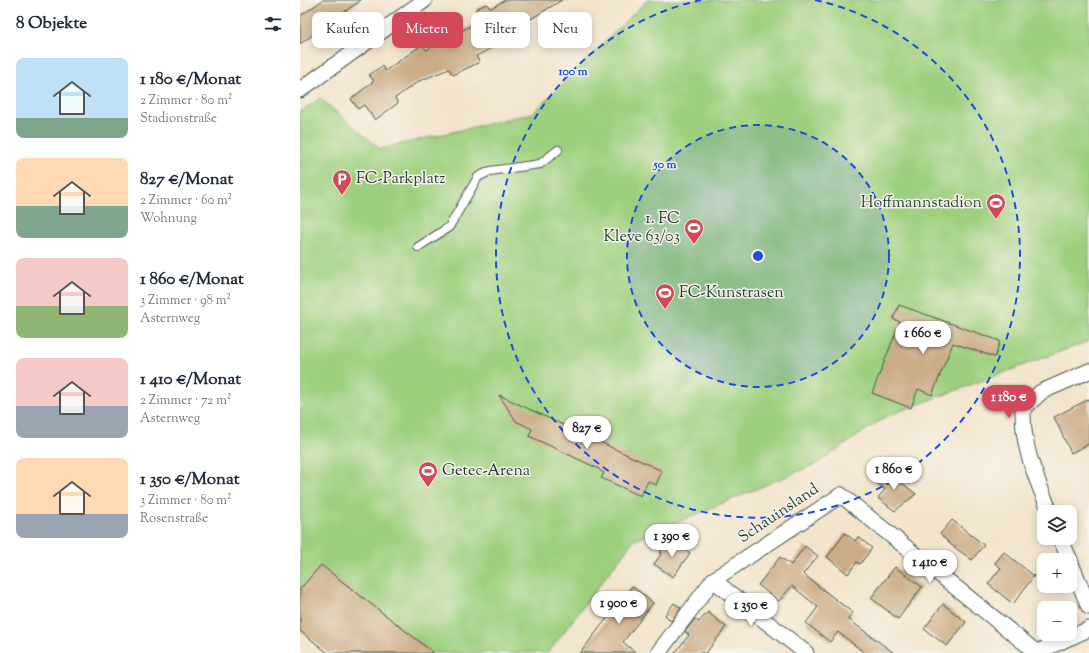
<!DOCTYPE html>
<html lang="de">
<head>
<meta charset="utf-8">
<style>
	body { margin:0; font-family:"Sorts Mill Goudy",serif; background:#f2f2f3; color:#1f2937; height:100vh; display:flex; flex-direction:column; font-size:15px; white-space:nowrap }
	* { box-sizing:border-box; margin:0 }
	p { font-size:13px; color:#747a83 }
	.icon { flex:none; width:22px; height:22px; fill:none; stroke:currentColor; stroke-width:2; stroke-linecap:round; stroke-linejoin:round }
	.map { position:relative; flex:1; overflow:hidden }
	.sheet { display:flex; flex-direction:column; background:#fff; width:300px }
	.sheet>* { flex:none }
	.guide { position:absolute; left:12px; top:12px; width:380px; height:36px; display:flex; gap:8px }
	.tools { position:absolute; left:737px; top:505px; display:grid; gap:8px }
	.tools a { display:grid; place-items:center; width:40px; height:40px; border-radius:8px; background:#fff; box-shadow:0 2px 10px #0003; font-size:20px }
	.price { position:absolute; translate:-50% -34px; padding:0 9px; border-radius:14px; background:#fff; color:#222; font-size:13px; line-height:26px; filter:drop-shadow(0 1px 2px #0008) }
	.price::after { content:''; position:absolute; left:50%; top:24px; width:12px; height:9px; margin-left:-6px; background:inherit; clip-path:polygon(0 0,100% 0,50% 100%) }
	.price.selected { background:#d1495b; color:#fff }
	ul { padding:0; list-style:none }
	li { display:flex; align-items:center; gap:12px; height:100px; padding:0 16px }
	li span { display:grid; place-items:center; flex:none; width:112px; height:80px; border-radius:8px; color:#555 }
	li>.icon { margin-inline-start:auto }
	span .icon { width:48px; height:48px; fill:#fffc; stroke-width:1 }
	li b { font-size:17px }
	h2 { display:flex; justify-content:space-between; align-items:center; height:48px; padding:0 16px; font-size:17px }
	.pill { padding:0 14px; border-radius:8px; background:#fff; box-shadow:0 2px 10px #0003; font-size:14px; line-height:36px }
	.pill.selected { background:#d1495b; color:#fff }
	main { display:flex; flex:1; min-height:0 }
	.map>svg:first-child { display:block }
	.green { fill:#9dcf7e; stroke:#5e8659 }
	.building { fill:#caac86 }
	.lines { fill:none; stroke-linecap:round; stroke-linejoin:round }
	.lane-casing { stroke:#3f564b; stroke-width:10 }
	.street-casing { stroke:#3f564b; stroke-width:17 }
	.lane { stroke:#fff; stroke-width:8 }
	.street { stroke:#fff; stroke-width:15 }
	.ring { fill:none; stroke:#1d4ed8; stroke-width:2; stroke-dasharray:7 5 }
	.labels { text-anchor:middle; dominant-baseline:central; stroke-width:3; stroke-linejoin:round; paint-order:stroke }
	.poi-label { font-size:16px; fill:#1f3d34; stroke:#f7f3e8; text-anchor:start }
	.street-label { font-size:16px; fill:#1f3d34; stroke:#f7f3e8 }
	.centre { fill:#1d4ed8; stroke:#f7f3e8; stroke-width:2 }
	.ring-label { font-size:12px; text-anchor:middle; font-weight:bold; fill:#1d4ed8; stroke:#f7f3e8; stroke-width:3; stroke-linejoin:round; paint-order:stroke }
</style>
</head>
<body>
<main>
<section class="sheet">
<h2>8 Objekte<svg class="icon" aria-label="filters" viewBox="0 0 24 24"><path d="M4 7h16M4 17h16"/><circle cx="9" cy="7" r="2"/><circle cx="15" cy="17" r="2"/></svg></h2>
<ul>
<li><span style="background:linear-gradient(#bfe0f5 75%,#7fa58c 0)"><svg class="icon" aria-label="home" viewBox="0 0 24 24"><path d="M3 11l9-7 9 7M6 9v11h12V9"/></svg></span><div><b>1 180 €/Monat</b><p>2 Zimmer · 80 m²</p><p>Stadionstraße</p></div></li>
<li><span style="background:linear-gradient(#ffd9b3 60%,#7fa58c 0)"><svg class="icon" aria-label="home" viewBox="0 0 24 24"><path d="M3 11l9-7 9 7M6 9v11h12V9"/></svg></span><div><b>827 €/Monat</b><p>2 Zimmer · 60 m²</p><p>Wohnung</p></div></li>
<li><span style="background:linear-gradient(#f6c9c9 60%,#8fb573 0)"><svg class="icon" aria-label="home" viewBox="0 0 24 24"><path d="M3 11l9-7 9 7M6 9v11h12V9"/></svg></span><div><b>1 860 €/Monat</b><p>3 Zimmer · 98 m²</p><p>Asternweg</p></div></li>
<li><span style="background:linear-gradient(#f6c9c9 60%,#9aa5b1 0)"><svg class="icon" aria-label="home" viewBox="0 0 24 24"><path d="M3 11l9-7 9 7M6 9v11h12V9"/></svg></span><div><b>1 410 €/Monat</b><p>2 Zimmer · 72 m²</p><p>Asternweg</p></div></li>
<li><span style="background:linear-gradient(#ffd9b3 70%,#9aa5b1 0)"><svg class="icon" aria-label="home" viewBox="0 0 24 24"><path d="M3 11l9-7 9 7M6 9v11h12V9"/></svg></span><div><b>1 350 €/Monat</b><p>3 Zimmer · 80 m²</p><p>Rosenstraße</p></div></li>
</ul>
</section>
<div class="map">
<svg width="789" height="653" viewBox="0 0 789 653">
	<rect width="100%" height="100%" fill="#f7f3e8"/>
	<filter id="ink" filterUnits="userSpaceOnUse"><feTurbulence type="fractalNoise" baseFrequency=".025" numOctaves="2"/><feDisplacementMap in="SourceGraphic" scale="8" xChannelSelector="R" yChannelSelector="G"/><feConvolveMatrix kernelMatrix="1 2 1 2 8 2 1 2 1" color-interpolation-filters="sRGB"/></filter>
	<filter id="wash" filterUnits="userSpaceOnUse"><feTurbulence type="fractalNoise" baseFrequency=".012" numOctaves="4" result="noise"/><feDisplacementMap in="SourceGraphic" scale="16" xChannelSelector="R" yChannelSelector="G"/><feGaussianBlur stdDeviation="0.9" result="paint"/><feColorMatrix in="noise" values="0 0 0 0 0 0 0 0 0 0 0 0 0 0 0 0 0 1.4 0 .05"/><feComposite in="paint" operator="in"/></filter>
	<g filter="url(#wash)">
		<rect width="100%" height="100%" fill="#f3e4cc"/>
		<!-- green -->
		<polygon class="green" points="347,0 789,0 789,341 587,416 518,463 333,541 248,653 63,653 0,601 0,112 20,98 80,149 233,113"/>
		<g id="blocks">
			<!-- building -->
			<g class="building">
				<polygon points="23,0 61,0 0,44 0,16"/>
				<polygon points="205,0 262,0 211,31 214,37 176,56 180,62 153,75 149,69 119,81 95,98 98,103 75,120 64,105 58,109 51,99 74,81 69,75 82,66 85,71 123,44 126,50 176,23 176,9 186,4 191,8"/>
				<polygon points="599,305 700,341 695,357 653,343 632,395 618,389 611,408 572,393 600,322 593,319"/>
				<polygon points="199,395 362,471 356,485 348,481 341,496 301,478 304,473 299,470 299,469 229,436 232,429 216,421"/>
				<polygon points="789,399 789,444 771,453 754,417"/>
				<polygon points="585,470 616,494 595,511 578,498 585,489 576,482"/>
				<polygon points="652,520 684,545 672,560 650,544 640,534"/>
				<polygon points="545,533 555,541 558,537 572,548 560,564 557,562 548,574 527,557"/>
				<polygon points="369,538 390,553 373,577 354,564 362,553 360,552"/>
				<polygon points="505,546 518,556 503,574 553,613 548,619 594,653 565,653 538,632 530,642 506,623 518,607 492,586 479,601 458,585 480,557 491,565"/>
				<polygon points="704,552 734,576 713,604 688,584 701,568 695,563"/>
				<polygon points="21,565 39,579 134,653 28,653 0,631 0,589"/>
				<polygon points="595,567 622,587 598,619 571,598"/>
				<polygon points="332,586 353,603 323,642 336,653 280,653"/>
				<polygon points="374,603 381,608 371,621 365,615"/>
				<polygon points="643,604 666,622 647,646 624,629"/>
				<polygon points="408,612 426,627 406,653 375,653 389,635 385,632 395,619 399,622"/>
			</g>
		</g>
	</g>
	<g filter="url(#ink)">
		<use href="#blocks" fill-opacity="0" stroke="#3f564b" stroke-width="1"/>
		<g class="lines">
			<defs>
				<polyline id="lane" points="118,247 149,227 178,177 190,171 240,164 258,150"/>
				<g id="street">
					<polyline points="0,90 125,0"/>
					<path d="M750,512C736,477 722,448 723,409L741,392L789,371"/>
					<polyline points="760,538 770,560"/>
					<polyline points="770,561 789,607"/>
					<polyline points="413,580 506,653"/>
					<polyline points="358,653 413,580 541,495 736,652"/>
					<polyline points="735,653 789,629"/>
				</g>
			</defs>
			<!-- lane casing -->
			<use href="#lane" class="lane-casing"/>
			<!-- street casing -->
			<use href="#street" class="street-casing"/>
			<!-- lane -->
			<use href="#lane" class="lane"/>
			<!-- street -->
			<use href="#street" class="street"/>
		</g>
	</g>
	<!-- distance rings -->
	<circle cx="458" cy="256" r="131" fill="#1d4ed8" fill-opacity=".12"/>
	<g class="ring">
		<circle cx="458" cy="256" r="131"/>
		<path d="M515 0A262 262 0 1 1 401 0"/>
	</g>
	<!-- icons -->
	<defs>
		<symbol id="parking-pin" viewBox="-11 -11 22 30"><path d="M0 17L-7.5 6A9.5 9.5 0 1 1 7.5 6Z" fill="#d1495b" stroke="#f7f3e8"/><path d="M-3.5-5.5H1a3.5 3.5 0 0 1 0 7H-1V5.5H-3.5ZM-1-3.4V-.6H.8a1.4 1.4 0 0 0 0-2.8Z" fill="#fff"/></symbol>
		<symbol id="stadium-pin" viewBox="-11 -11 22 30"><path d="M0 17L-7.5 6A9.5 9.5 0 1 1 7.5 6Z" fill="#d1495b" stroke="#f7f3e8"/><path d="M0-5a6.5 5 0 1 0 0 10a6.5 5 0 1 0 0-10ZM-3.5-1.8h7v3.6h-7Z" fill="#fff"/></symbol>
	</defs>
	<g fill-rule="evenodd">
		<use href="#parking-pin" x="31" y="168" width="22" height="30"/>
		<use href="#stadium-pin" x="685" y="192" width="22" height="30"/>
		<use href="#stadium-pin" x="383" y="217" width="22" height="30"/>
		<use href="#stadium-pin" x="354" y="282" width="22" height="30"/>
		<use href="#stadium-pin" x="117" y="460" width="22" height="30"/>
	</g>
	<g class="labels">
		<!-- poi labels -->
		<g class="poi-label">
			<text x="56" y="179">FC-Parkplatz</text>
			<text x="682" y="203" text-anchor="end">Hoffmannstadion</text>
			<text x="380" y="219" text-anchor="end">1. FC<tspan x="380" dy="18">Kleve 63/03</tspan></text>
			<text x="379" y="293">FC-Kunstrasen</text>
			<text x="142" y="471">Getec-Arena</text>
		</g>
		<!-- street labels -->
		<g class="street-label">
			<text transform="translate(479 514) rotate(-34)">Schauinsland</text>
		</g>
	</g>
	<circle cx="458" cy="256" r="6" class="centre"/>
	<g class="ring-label">
		<text x="273" y="75">100 m</text>
		<text x="365" y="168">50 m</text>
	</g>
</svg>
<div class="tools">
<a><svg class="icon" aria-label="layers" viewBox="0 0 24 24"><path d="M12 4l9 5-9 5-9-5zM3 14l9 5 9-5"/></svg></a>
<a>+</a>
<a>−</a>
</div>
<b class="price" style="left:623px;top:355px">1 660 €</b>
<b class="price selected" style="left:709px;top:419px">1 180 €</b>
<b class="price" style="left:287px;top:450px">827 €</b>
<b class="price" style="left:594px;top:491px">1 860 €</b>
<b class="price" style="left:372px;top:558px">1 390 €</b>
<b class="price" style="left:630px;top:584px">1 410 €</b>
<b class="price" style="left:319px;top:625px">1 900 €</b>
<b class="price" style="left:451px;top:627px">1 350 €</b>
<div class="guide">
<a class="pill">Kaufen</a>
<a class="pill selected">Mieten</a>
<a class="pill">Filter</a>
<a class="pill">Neu</a>
</div>
</div>
</main>
</body>
</html>
